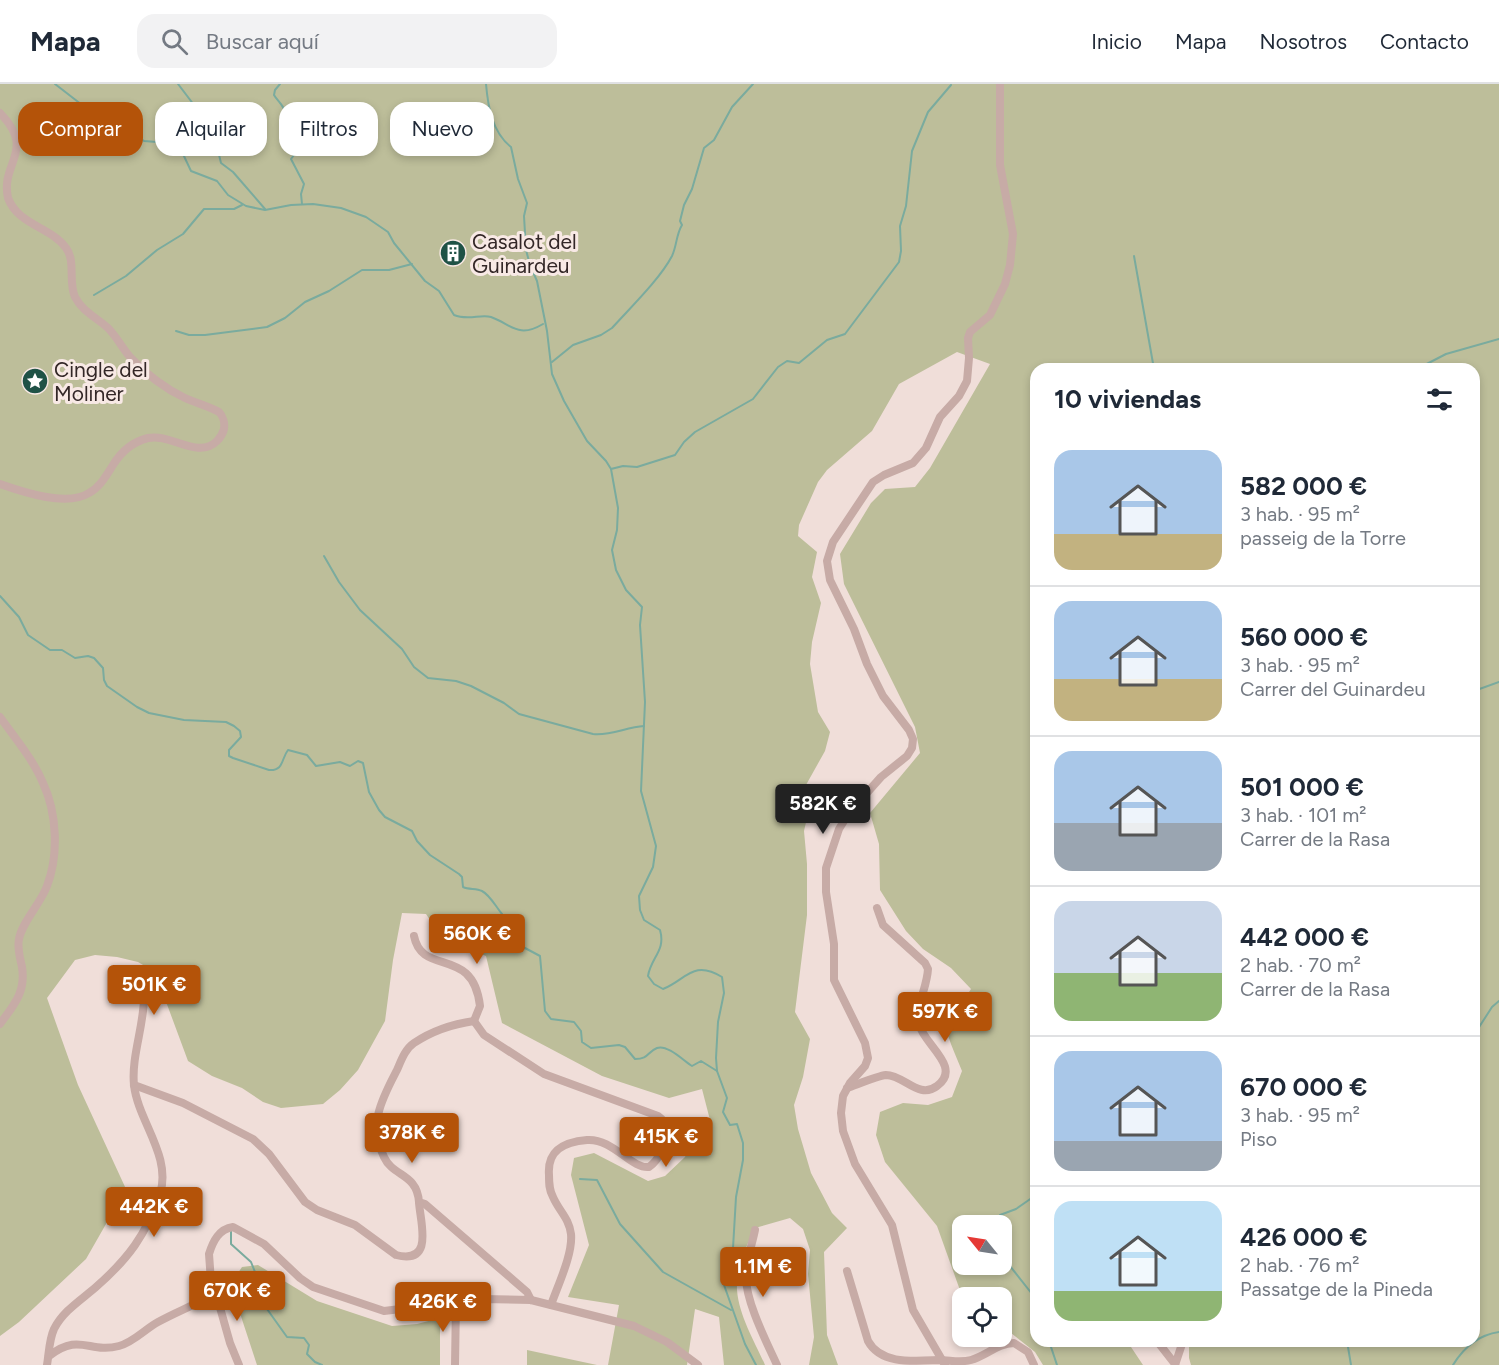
<!DOCTYPE html>
<html lang="es">
<head>
<meta charset="utf-8">
<style>
	body { margin:0; font-family:Figtree,sans-serif; background:#f2f2f3; color:#1f2937; height:100vh; display:flex; flex-direction:column; font-size:22px; white-space:nowrap }
	* { box-sizing:border-box; margin:0 }
	p { font-size:20px; color:#747a83 }
	.icon { flex:none; width:33px; height:33px; fill:none; stroke:currentColor; stroke-width:2; stroke-linecap:round; stroke-linejoin:round }
	.map { position:relative; flex:1; overflow:hidden }
	.details { position:absolute; left:1030px; top:279px; width:450px; height:984px; display:flex; flex-direction:column; background:#fff; border-radius:18px; box-shadow:0 3px 9px #0003 }
	.details>* { flex:none }
	.top-card { position:absolute; left:18px; top:18px; width:570px; height:54px; display:flex; gap:12px }
	.needle { width:39px; rotate:300deg }
	.buttons { position:absolute; left:952px; top:1131px; display:grid; gap:12px }
	.buttons a { display:grid; place-items:center; width:60px; height:60px; border-radius:12px; background:#fff; box-shadow:0 3px 9px #0003; font-size:30px }
	.price { position:absolute; translate:-50% -51px; padding:0 14px; border-radius:6px; background:#b45309; color:#fff; font-size:20px; line-height:39px; filter:drop-shadow(0 2px 3px #0008) }
	.price::after { content:''; position:absolute; left:50%; top:36px; width:18px; height:14px; margin-left:-9px; background:inherit; clip-path:polygon(0 0,100% 0,50% 100%) }
	.price.current { background:#222; color:#fff }
	ul { padding:0; list-style:none }
	li { display:flex; align-items:center; gap:18px; height:150px; padding:0 24px }
	li+li { border-top:2px solid #e0e1e3 }
	li span { display:grid; place-items:center; flex:none; width:168px; height:120px; border-radius:18px; color:#555 }
	li>.icon { margin-inline-start:auto }
	span .icon { width:72px; height:72px; fill:#fffc; stroke-width:1 }
	li b { font-size:26px }
	h2 { display:flex; justify-content:space-between; align-items:center; height:72px; padding:0 24px; font-size:26px }
	.pill { padding:0 21px; border-radius:18px; background:#fff; box-shadow:0 3px 9px #0003; font-size:21px; line-height:54px }
	.pill.current { background:#b45309; color:#fff }
	header { display:flex; align-items:center; gap:36px; box-sizing:border-box; height:84px; padding:0 30px; background:#fff; border-bottom:2px solid #e0e1e3 }
	header strong { font-size:28px }
	nav { display:flex; gap:33px; margin-inline-start:auto; font-size:21px }
	.search { width:420px; height:54px; background:#f2f2f3; display:flex; align-items:center; gap:15px; box-sizing:border-box; padding:0 21px; border-radius:18px; color:#747a83; font-size:22px }
	.map>svg:first-child { display:block }
	.green { fill:#bdbe9a; fill-rule:evenodd }
	.lines { fill:none; stroke-linecap:round; stroke-linejoin:round }
	.stream { stroke:#7aab9e; stroke-width:2 }
	.street { stroke:#c7aba6; stroke-width:8 }
	.labels { text-anchor:middle; dominant-baseline:central; stroke-width:6; stroke-linejoin:round; paint-order:stroke }
	.poi-label { font-size:21px; fill:#332727; stroke:#f8e9e5; text-anchor:start }
</style>
</head>
<body>
<header>
<strong>Mapa</strong>
<div class="search"><svg class="icon" aria-label="search" viewBox="0 0 24 24"><circle cx="10" cy="10" r="6"/><path d="M15 15l6 6"/></svg>Buscar aquí</div>
<nav><a>Inicio</a><a>Mapa</a><a>Nosotros</a><a>Contacto</a></nav>
</header>
<div class="map">
<svg width="1499" height="1281" viewBox="0 0 1499 1281">
	<rect width="100%" height="100%" fill="#f0ded9"/>
	<!-- green -->
	<g class="green">
		<path d="M0,0H1499V1281H1191L1189,1274V1257H1474V285H1036V1257H1127L1143,1281H1043L1035,1268L1002,1242V1214L967,1213L961,1209L937,1142L885,1078L876,1051L880,1028L903,1019L928,1021L952,1013L962,987C953,964 941,942 943,916L962,919L971,905L951,884L923,865L906,847L880,806L879,760L870,729L920,669L915,643L844,500L840,470L871,419L885,405L915,403L930,384L990,280L957,268L899,300L872,347L827,386L818,398L799,441L798,452L817,468L812,493L821,519L812,558L810,580L818,628L830,648L825,667L806,701L810,721L804,747L807,780V831L795,928L810,955L803,993L794,1021L798,1045L811,1089L832,1129L847,1144L824,1168L827,1251L838,1281H809L814,1253L808,1190L810,1166L803,1145L790,1134L755,1144C746,1162 736,1186 737,1206C739,1232 755,1258 765,1281H724L719,1233L695,1225L687,1281H608L619,1221L568,1213L589,1161L571,1091L574,1074L594,1069L648,1097L665,1092L685,1073L695,1050L710,1036L702,1005L669,1014L602,992L502,939L486,872L442,854L426,830L402,829L393,876L385,937L358,986L340,1006L323,1020L281,1024L263,1018L242,1004L212,992L188,977L155,888L138,878L117,873L95,871L75,876L47,914L78,1001L126,1105L86,1175L19,1238L0,1252ZM963,1142H1002V1180H963Z"/>
		<polygon points="258,1181 317,1217 392,1242 417,1240 440,1234 440,1281 257,1281 233,1208 234,1195 242,1183"/>
		<polygon points="527,1266 597,1281 527,1281"/>
	</g>
	<g class="lines">
		<!-- stream -->
		<g class="stream">
			<path d="M55,0L95,31L120,40L144,57L169,59L183,70L191,87L217,97L228,111L246,122L265,126L291,121L313,120L341,124L366,133L388,148L394,159L425,197L439,207L454,231C468,237 480,230 491,233C511,240 518,255 543,240"/>
			<polyline points="178,0 213,46 221,79 233,88 265,125"/>
			<path d="M280,0L275,6L274,11C278,18 286,23 285,31C293,46 291,41 293,56L300,63L291,75L304,100L301,110L302,120"/>
			<path d="M486,0C488,23 492,48 511,63L518,95L527,119L524,132L526,166L530,181L537,197L547,247L552,290L564,317L587,357L606,377L611,385L618,424L617,446L612,466L616,486L626,506L642,523L640,541L645,618L641,707L656,762L653,783L639,812L640,826L644,836L660,846C666,867 651,873 648,892L654,900L663,905C686,896 693,875 722,893L724,909L718,938L716,974L717,987L727,1014L723,1028L730,1041L737,1040L743,1059V1076L736,1113L732,1181L724,1201L745,1260L756,1281"/>
			<polyline points="1134,172 1154,285"/>
			<polyline points="94,211 126,192 157,166 183,150 204,125 234,125 242,121"/>
			<polyline points="176,247 189,251 205,251 267,243 285,234 305,218 329,207 362,186 389,186 412,180"/>
			<path d="M552,278L573,261L601,251L612,244C630,224 660,195 672,172C677,161 676,151 682,141L680,137L684,121L692,105L704,64L714,56L732,23L753,0"/>
			<polyline points="1417,285 1446,270 1499,255"/>
			<polyline points="611,385 623,382 637,383 675,371 684,358 695,348 753,315 778,283 787,277 799,279 827,256 845,250 899,178 901,167 900,142 906,122 912,67 928,28 951,1"/>
			<path d="M324,472L339,498L360,526L402,565L414,583L428,594L456,597L471,602L504,619L519,630L593,650C611,652 626,643 644,642"/>
			<path d="M0,512L19,533L28,551L50,566H62L75,574L88,572L94,574L103,584L104,596L107,602L137,623L149,629L184,636L226,638L234,642L240,647L241,653L229,666V672L233,674L269,686C284,687 281,675 288,666L307,671L316,682L340,678L350,682L358,677L363,679L369,708L379,726L385,733L412,747L417,757L430,771L459,790L462,793L463,803C469,806 476,804 482,807C490,811 496,823 502,830L496,839L505,864L509,867L525,864L540,872L545,927L551,935L574,938L581,947L582,958L591,964L619,961L625,963L635,975C649,975 647,968 657,964C667,960 684,977 692,982L701,977L717,987"/>
			<polyline points="1474,607 1499,598"/>
			<polyline points="1474,951 1492,923 1499,917"/>
			<polyline points="580,1095 597,1096 620,1140 663,1188 731,1226"/>
			<polyline points="999,1142 1000,1131 1016,1125 1036,1111"/>
			<polyline points="231,1147 231,1160 251,1178 261,1203 267,1225 287,1253 304,1254 309,1261 307,1270 315,1278 322,1281"/>
			<polyline points="1002,1158 1010,1182 1036,1215"/>
			<polyline points="1049,1257 1057,1281"/>
			<polyline points="1347,1257 1351,1281"/>
			<path d="M1453,1281C1464,1263 1478,1251 1499,1248"/>
		</g>
		<!-- street -->
		<g class="street">
			<path d="M0,29C37,67 0,78 8,114C18,141 51,143 66,164C76,177 68,198 75,213C82,227 97,234 108,244C117,253 122,264 130,273C146,290 164,304 185,314C196,319 208,322 219,328C223,332 225,339 224,345C223,349 220,354 217,357C198,376 171,349 148,354C132,358 121,368 113,381C106,392 100,403 89,409C67,423 23,408 0,400"/>
			<path d="M0,633C15,654 33,675 43,699C57,729 59,771 47,802C41,819 22,838 19,855C17,864 20,874 22,883C26,908 14,921 0,940"/>
			<path d="M414,852C422,893 473,861 480,922L474,937"/>
			<path d="M474,937L484,951L544,990L658,1032C662,1035 666,1038 668,1044C670,1055 658,1077 649,1083C631,1085 613,1054 587,1056C564,1058 547,1066 549,1091C549,1099 549,1106 553,1113C559,1127 569,1134 571,1150C573,1170 558,1201 551,1221"/>
			<path d="M474,937C453,940 432,947 414,959C405,965 401,977 397,986C382,1015 368,1039 384,1073C393,1093 417,1089 419,1118L425,1120L527,1208L531,1216"/>
			<path d="M134,1001L183,1019L253,1055L269,1070L305,1118L317,1126L355,1141L396,1171C435,1181 420,1138 419,1118"/>
			<path d="M847,1004C856,1001 877,992 886,991C904,991 919,1016 937,1002C963,983 923,960 919,940C916,920 927,904 928,885L925,879L883,841L877,824"/>
			<path d="M755,1146C752,1161 746,1177 746,1192C745,1216 767,1259 777,1281"/>
			<path d="M847,1187L868,1257C881,1281 914,1277 939,1276C950,1276 960,1279 971,1276C986,1272 998,1259 1014,1259L1028,1268L1034,1281"/>
			<polyline points="212,1211 219,1220 230,1259 239,1281"/>
			<polyline points="1157,1257 1175,1280"/>
			<path d="M49,1272C80,1248 89,1270 119,1262C134,1258 145,1245 158,1238C176,1228 195,1221 212,1211L209,1170C213,1157 219,1145 233,1143L264,1160L300,1194L313,1203L384,1227L482,1215L531,1216L634,1242L667,1258L698,1281"/>
			<path d="M47,1281C49,1269 49,1256 54,1245C63,1227 81,1216 96,1203C128,1175 146,1151 160,1110C172,1072 138,1037 134,1001C131,972 145,939 144,910L138,903L117,898"/>
			<polyline points="455,1281 456,1218"/>
			<polyline points="945,1281 913,1226 892,1141 855,1080 843,1047 841,1029 843,1012 850,999 865,982 868,974 865,959 834,896 834,860 826,808 826,784 839,745 849,729 881,693 907,672 912,664 913,655 909,646 883,612 867,580 854,545 830,496 827,477 833,458 873,398 884,391 913,379 926,364 940,333 959,312 967,297 969,274 968,254 970,248 990,231 1005,200 1010,181 1013,150 1000,81 1000,0"/>
			<polyline points="1175,1281 1183,1257"/>
		</g>
	</g>
	<!-- icons -->
	<defs>
		<symbol id="building-disc" viewBox="-11 -11 22 22"><circle r="9.5" fill="#1f5246" stroke="#f8e9e5"/><path d="M-4-6H4V6H1V3H-1V6H-4ZM-2.5-4.3h1.7v1.8h-1.7ZM.8-4.3h1.7v1.8H.8ZM-2.5-1h1.7V.8h-1.7ZM.8-1h1.7V.8H.8Z" fill="#fff"/></symbol>
		<symbol id="sight-disc" viewBox="-11 -11 22 22"><circle r="9.5" fill="#1f5246" stroke="#f8e9e5"/><path d="M0-6L1.8-2.2L6-1.7L2.9 1.2L3.7 5.4L0 3.3L-3.7 5.4L-2.9 1.2L-6-1.7L-1.8-2.2Z" fill="#fff"/></symbol>
	</defs>
	<g fill-rule="evenodd">
		<use href="#building-disc" x="438" y="154" width="30" height="30"/>
		<use href="#sight-disc" x="20" y="282" width="30" height="30"/>
	</g>
	<g class="labels">
		<!-- poi labels -->
		<g class="poi-label">
			<text x="472" y="157">Casalot del<tspan x="472" dy="24">Guinardeu</tspan></text>
			<text x="54" y="285">Cingle del<tspan x="54" dy="24">Moliner</tspan></text>
		</g>
	</g>
</svg>
<div class="buttons">
<a><svg class="needle" viewBox="-14 -14 28 28"><path d="M0-13l5 13h-10z" fill="#e53935"/><path d="M0 13l5-13h-10z" fill="#747a83"/></svg></a>
<a><svg class="icon" aria-label="locate" viewBox="0 0 24 24"><circle cx="12" cy="12" r="6"/><path d="M12 2v4M12 18v4M2 12h4M18 12h4"/></svg></a>
</div>
<b class="price current" style="left:823px;top:751px">582K €</b>
<b class="price" style="left:477px;top:881px">560K €</b>
<b class="price" style="left:154px;top:932px">501K €</b>
<b class="price" style="left:945px;top:959px">597K €</b>
<b class="price" style="left:412px;top:1080px">378K €</b>
<b class="price" style="left:666px;top:1084px">415K €</b>
<b class="price" style="left:154px;top:1154px">442K €</b>
<b class="price" style="left:763px;top:1214px">1.1M €</b>
<b class="price" style="left:237px;top:1238px">670K €</b>
<b class="price" style="left:443px;top:1249px">426K €</b>
<div class="top-card">
<a class="pill current">Comprar</a>
<a class="pill">Alquilar</a>
<a class="pill">Filtros</a>
<a class="pill">Nuevo</a>
</div>
<section class="details">
<h2>10 viviendas<svg class="icon" aria-label="filters" viewBox="0 0 24 24"><path d="M4 7h16M4 17h16"/><circle cx="9" cy="7" r="2"/><circle cx="15" cy="17" r="2"/></svg></h2>
<ul>
<li><span style="background:linear-gradient(#a9c7e8 70%,#c2b280 0)"><svg class="icon" aria-label="home" viewBox="0 0 24 24"><path d="M3 11l9-7 9 7M6 9v11h12V9"/></svg></span><div><b>582 000 €</b><p>3 hab. · 95 m²</p><p>passeig de la Torre</p></div></li>
<li><span style="background:linear-gradient(#a9c7e8 65%,#c2b280 0)"><svg class="icon" aria-label="home" viewBox="0 0 24 24"><path d="M3 11l9-7 9 7M6 9v11h12V9"/></svg></span><div><b>560 000 €</b><p>3 hab. · 95 m²</p><p>Carrer del Guinardeu</p></div></li>
<li><span style="background:linear-gradient(#a9c7e8 60%,#9aa5b1 0)"><svg class="icon" aria-label="home" viewBox="0 0 24 24"><path d="M3 11l9-7 9 7M6 9v11h12V9"/></svg></span><div><b>501 000 €</b><p>3 hab. · 101 m²</p><p>Carrer de la Rasa</p></div></li>
<li><span style="background:linear-gradient(#c9d6e8 60%,#8fb573 0)"><svg class="icon" aria-label="home" viewBox="0 0 24 24"><path d="M3 11l9-7 9 7M6 9v11h12V9"/></svg></span><div><b>442 000 €</b><p>2 hab. · 70 m²</p><p>Carrer de la Rasa</p></div></li>
<li><span style="background:linear-gradient(#a9c7e8 75%,#9aa5b1 0)"><svg class="icon" aria-label="home" viewBox="0 0 24 24"><path d="M3 11l9-7 9 7M6 9v11h12V9"/></svg></span><div><b>670 000 €</b><p>3 hab. · 95 m²</p><p>Piso</p></div></li>
<li><span style="background:linear-gradient(#bfe0f5 75%,#8fb573 0)"><svg class="icon" aria-label="home" viewBox="0 0 24 24"><path d="M3 11l9-7 9 7M6 9v11h12V9"/></svg></span><div><b>426 000 €</b><p>2 hab. · 76 m²</p><p>Passatge de la Pineda</p></div></li>
</ul>
</section>
</div>
</body>
</html>
